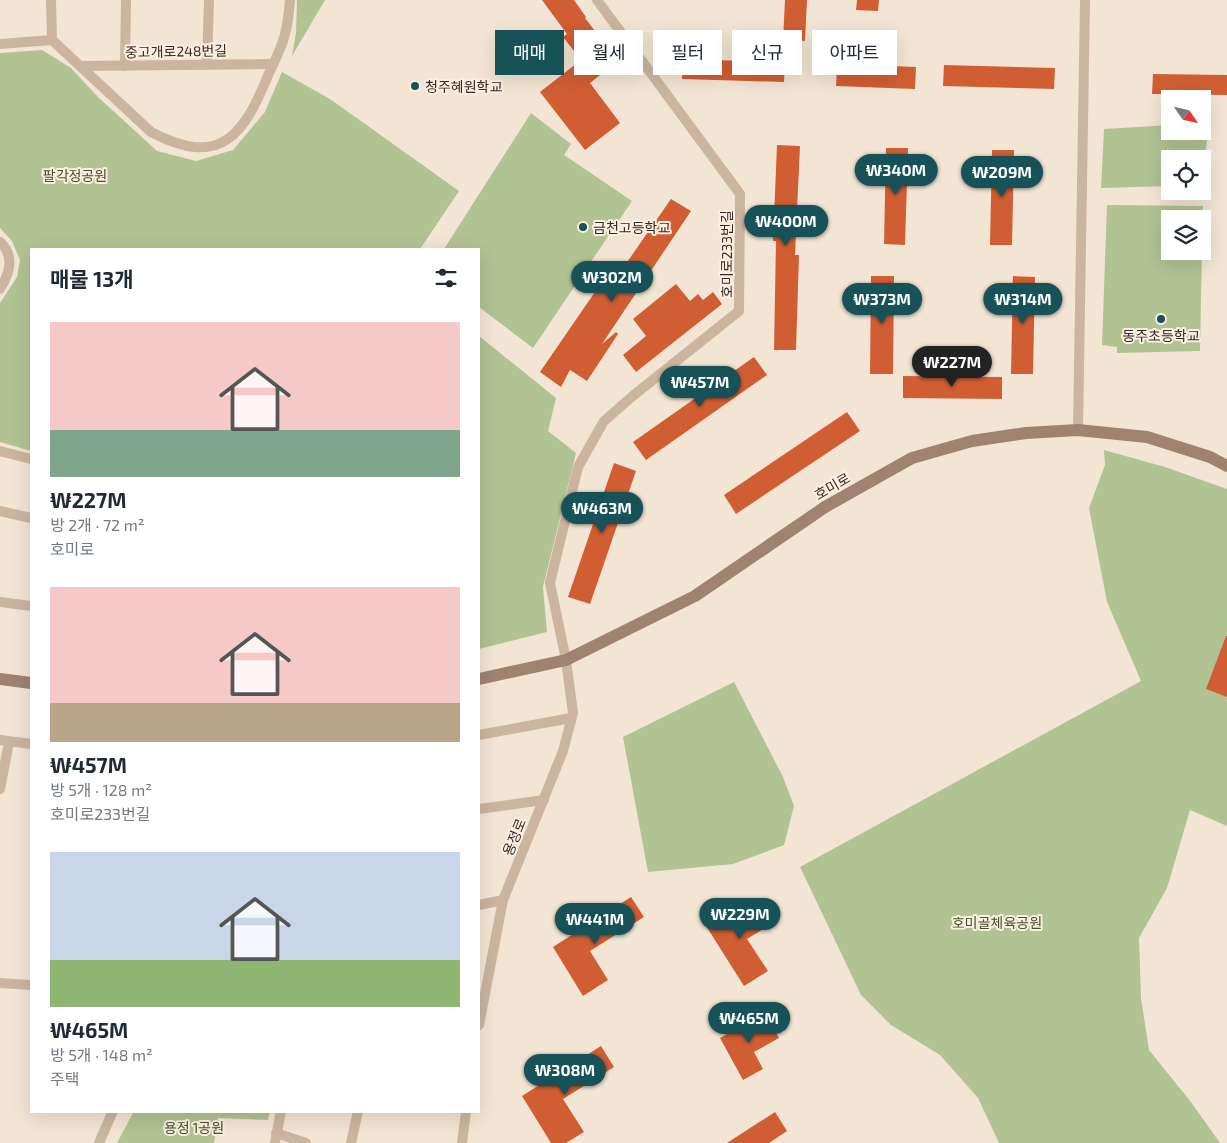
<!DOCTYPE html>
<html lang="ko">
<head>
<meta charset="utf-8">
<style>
	body { margin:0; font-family:"Exo 2","Noto Sans KR",sans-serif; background:#f6f6f7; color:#1f2937; height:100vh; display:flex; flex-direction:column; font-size:19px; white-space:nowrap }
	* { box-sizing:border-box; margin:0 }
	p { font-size:16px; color:#747a83 }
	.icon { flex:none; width:28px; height:28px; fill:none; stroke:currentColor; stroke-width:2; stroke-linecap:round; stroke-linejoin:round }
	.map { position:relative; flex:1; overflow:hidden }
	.sheet { position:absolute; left:30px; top:248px; width:450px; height:865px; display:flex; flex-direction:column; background:#fff; border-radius:0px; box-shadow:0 5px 20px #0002 }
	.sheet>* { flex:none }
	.banner { position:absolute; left:495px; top:30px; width:475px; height:45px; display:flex; gap:10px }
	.needle { width:32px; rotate:124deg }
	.controls { position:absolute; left:1161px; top:90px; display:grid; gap:10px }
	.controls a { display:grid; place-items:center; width:50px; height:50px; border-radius:0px; background:#fff; box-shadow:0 5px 20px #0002; font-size:25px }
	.price { position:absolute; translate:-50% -42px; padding:0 11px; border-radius:18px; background:#165258; color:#fff; font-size:16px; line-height:32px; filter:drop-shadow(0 1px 2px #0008) }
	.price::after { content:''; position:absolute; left:50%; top:30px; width:15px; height:11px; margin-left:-8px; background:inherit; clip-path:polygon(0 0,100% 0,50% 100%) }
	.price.active { background:#222; color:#fff }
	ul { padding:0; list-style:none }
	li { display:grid; align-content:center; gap:10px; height:265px; padding:0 20px }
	li span { display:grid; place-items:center; height:155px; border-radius:0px; color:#555 }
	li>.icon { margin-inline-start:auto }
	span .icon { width:90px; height:90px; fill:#fffc; stroke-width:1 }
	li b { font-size:21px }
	h2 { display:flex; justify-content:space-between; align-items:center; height:60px; padding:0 20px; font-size:21px }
	.tag { padding:0 18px; border-radius:0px; background:#fff; box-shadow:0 5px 20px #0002; font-size:18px; line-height:45px }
	.tag.active { background:#165258; color:#fff }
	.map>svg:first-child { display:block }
	.green { fill:#b1c293 }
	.building { fill:#d15e33 }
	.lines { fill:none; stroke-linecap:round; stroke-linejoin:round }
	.street { stroke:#cbb59f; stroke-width:10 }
	.secondary { stroke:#9e8371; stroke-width:12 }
	.poi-dot { fill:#165258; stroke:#faefe0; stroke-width:2 }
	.labels { text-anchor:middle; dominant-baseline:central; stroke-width:4; stroke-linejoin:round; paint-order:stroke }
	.street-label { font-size:14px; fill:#342923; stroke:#faefe0 }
	.poi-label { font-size:14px; fill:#342923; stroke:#faefe0; text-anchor:start }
	.park-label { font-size:14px; fill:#415425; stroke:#faefe0 }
</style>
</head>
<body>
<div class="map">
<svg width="1227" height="1143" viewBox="0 0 1227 1143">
	<rect width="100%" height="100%" fill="#f3e5d4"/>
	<!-- green -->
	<g class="green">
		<polygon points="297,0 325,0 292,56 296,33"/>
		<polygon points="42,50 71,68 98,97 157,151 196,161 233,150 265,112 282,72 330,99 459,191 420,249 31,249 31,451 0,442 0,303 17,277 20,260 12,241 0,228 0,53"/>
		<polygon points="531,113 571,144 564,155 632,201 533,348 479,307 479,249 444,249"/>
		<polygon points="1203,122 1209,122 1203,179 1202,159 1170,159 1170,186 1101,188 1104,129 1170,125 1170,131 1202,131"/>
		<polygon points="1107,205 1203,206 1203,231 1202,219 1170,219 1170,251 1202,251 1200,351 1117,353 1117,347 1102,345"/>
		<polygon points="479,336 556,398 548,431 576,453 543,587 547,632 479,649"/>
		<polygon points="1104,450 1165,467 1227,489 1227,826 1190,810 1167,888 1139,938 1141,998 1149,1050 1191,1102 1220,1143 999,1143 978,1098 940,1055 891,1025 861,995 800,867 1141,681 1107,602 1089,508 1105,465"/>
		<polygon points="734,682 783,777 794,806 784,845 733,864 648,872 623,737"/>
		<polygon points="134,1111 270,1111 268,1120 218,1118 214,1143 117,1143"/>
	</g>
	<!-- building -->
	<g class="building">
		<polygon points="542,0 574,0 586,17 585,18 618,61 590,83 620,123 585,150 540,92 581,60 563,37 567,34"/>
		<polygon points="785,0 807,0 805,41 783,40"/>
		<polygon points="857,0 879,0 878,11 856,10"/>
		<polygon points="683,59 785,62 784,82 682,79"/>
		<polygon points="837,64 916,67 915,89 836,86"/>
		<polygon points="944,65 1055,68 1054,89 943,86"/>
		<polygon points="1153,74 1227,75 1227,95 1152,94"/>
		<polygon points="777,145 800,146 795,255 799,255 796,350 774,350 776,241 773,241"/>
		<polygon points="886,148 908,148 905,245 884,244"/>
		<polygon points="992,150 1014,150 1012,245 990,245"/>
		<polygon points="671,199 691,211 602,344 616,332 618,334 587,381 570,370 561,387 540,372 608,273 616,278"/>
		<polygon points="871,276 894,276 893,374 870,374"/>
		<polygon points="1013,276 1035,277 1033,374 1011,374"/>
		<polygon points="676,284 690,301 698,294 703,300 713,292 722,304 636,372 623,355 646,336 633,319"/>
		<polygon points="754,357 767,375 646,460 633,442"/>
		<polygon points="903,376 1002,377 1002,399 903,398"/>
		<polygon points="847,412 860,431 736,514 724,495"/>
		<polygon points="614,463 636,471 590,604 568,597"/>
		<polygon points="1226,636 1227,636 1227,697 1206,689"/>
		<polygon points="631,897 644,917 590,951 608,980 583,996 553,947"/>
		<polygon points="750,898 768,926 747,939 768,971 744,986 706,926"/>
		<polygon points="765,1013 779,1038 754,1052 763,1069 743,1080 720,1038"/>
		<polygon points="601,1046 614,1067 563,1099 584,1132 566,1143 551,1143 522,1096"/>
		<polygon points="775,1112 787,1131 769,1143 727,1143"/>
	</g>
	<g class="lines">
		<!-- street -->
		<g class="street">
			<polyline points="51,0 52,40"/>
			<path d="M0,44L52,40L151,132C221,169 244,135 269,73C274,63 279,52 283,41C287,29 289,13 290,0"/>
			<polyline points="207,65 209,0"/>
			<polyline points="80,66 273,64"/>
			<polyline points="125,66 126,0"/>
			<path d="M0,242C15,256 10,273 0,289"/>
			<polyline points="1078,430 1085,0"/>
			<polyline points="0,451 31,459"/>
			<polyline points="0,511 31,518"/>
			<polyline points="0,602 31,606"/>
			<polyline points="479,735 571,718"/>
			<polyline points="0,740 31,744"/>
			<polyline points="0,789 9,742"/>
			<polyline points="479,809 544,800"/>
			<polyline points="479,905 503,900"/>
			<polyline points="0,983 31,985"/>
			<polyline points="479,1025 503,900 563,751 573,713 566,660 550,583 578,467 604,421 634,395 739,311 740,194 597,0"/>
			<polyline points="276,1133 306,1143"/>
			<polyline points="99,1143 113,1111"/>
			<polyline points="275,1143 281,1111"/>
			<polyline points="351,1143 358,1111"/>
			<polyline points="462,1143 466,1111"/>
		</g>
		<!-- secondary -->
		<g class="secondary">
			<polyline points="0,679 31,683"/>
			<polyline points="479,679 566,660 695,596 825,507 912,458 972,441 1026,433 1078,430 1147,437 1210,457 1227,466"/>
		</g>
	</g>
	<!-- markers -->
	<g class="poi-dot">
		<circle cx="415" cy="86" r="5"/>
		<circle cx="583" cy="227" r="5"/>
		<circle cx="1161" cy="319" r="5"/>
	</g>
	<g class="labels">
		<!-- street labels -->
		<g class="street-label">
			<text transform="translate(176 51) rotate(-1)">중고개로248번길</text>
			<text transform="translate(726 254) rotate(-90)">호미로233번길</text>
			<text transform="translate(832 486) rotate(-30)">호미로</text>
			<text transform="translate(514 837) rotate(-68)">용정로</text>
		</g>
		<!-- poi labels -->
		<g class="poi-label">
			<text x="425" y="86">청주혜원학교</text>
			<text x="593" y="227">금천고등학교</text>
			<text x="1161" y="335" text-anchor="middle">동주초등학교</text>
		</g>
		<!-- park labels -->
		<g class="park-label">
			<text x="75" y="175">팔각정공원</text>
			<text x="997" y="922">호미골체육공원</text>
			<text x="194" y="1127">용정 1공원</text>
		</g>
	</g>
</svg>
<div class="controls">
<a><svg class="needle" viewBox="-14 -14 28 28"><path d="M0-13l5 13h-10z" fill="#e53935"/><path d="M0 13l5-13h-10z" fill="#747a83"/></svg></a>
<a><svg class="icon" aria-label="locate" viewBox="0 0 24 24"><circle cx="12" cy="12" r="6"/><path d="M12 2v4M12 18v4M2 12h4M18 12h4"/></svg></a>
<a><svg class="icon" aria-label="layers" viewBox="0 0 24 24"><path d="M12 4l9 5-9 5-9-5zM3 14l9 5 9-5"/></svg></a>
</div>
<b class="price" style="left:896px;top:196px">₩340M</b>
<b class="price" style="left:1002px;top:198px">₩209M</b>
<b class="price" style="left:786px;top:247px">₩400M</b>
<b class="price" style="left:612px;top:303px">₩302M</b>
<b class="price" style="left:882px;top:325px">₩373M</b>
<b class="price" style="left:1023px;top:325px">₩314M</b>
<b class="price active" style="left:952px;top:388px">₩227M</b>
<b class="price" style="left:700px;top:408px">₩457M</b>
<b class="price" style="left:602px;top:534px">₩463M</b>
<b class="price" style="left:740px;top:940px">₩229M</b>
<b class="price" style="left:595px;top:945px">₩441M</b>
<b class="price" style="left:749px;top:1044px">₩465M</b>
<b class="price" style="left:565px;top:1096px">₩308M</b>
<div class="banner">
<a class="tag active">매매</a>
<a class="tag">월세</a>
<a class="tag">필터</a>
<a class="tag">신규</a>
<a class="tag">아파트</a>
</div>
<section class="sheet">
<h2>매물 13개<svg class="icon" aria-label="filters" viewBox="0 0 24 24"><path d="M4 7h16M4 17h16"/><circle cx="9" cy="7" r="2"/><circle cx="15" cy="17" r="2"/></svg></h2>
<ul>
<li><span style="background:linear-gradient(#f6c9c9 70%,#7fa58c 0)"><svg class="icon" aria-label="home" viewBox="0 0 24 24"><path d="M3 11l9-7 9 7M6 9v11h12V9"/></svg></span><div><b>₩227M</b><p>방 2개 · 72 m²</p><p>호미로</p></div></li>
<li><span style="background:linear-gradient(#f6c9c9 75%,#b9a48a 0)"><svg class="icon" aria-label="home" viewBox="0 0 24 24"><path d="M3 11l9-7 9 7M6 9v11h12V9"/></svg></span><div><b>₩457M</b><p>방 5개 · 128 m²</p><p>호미로233번길</p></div></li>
<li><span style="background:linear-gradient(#c9d6e8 70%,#8fb573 0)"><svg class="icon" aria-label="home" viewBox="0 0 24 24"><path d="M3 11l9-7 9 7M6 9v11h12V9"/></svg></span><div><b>₩465M</b><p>방 5개 · 148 m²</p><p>주택</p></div></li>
</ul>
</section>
</div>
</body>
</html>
